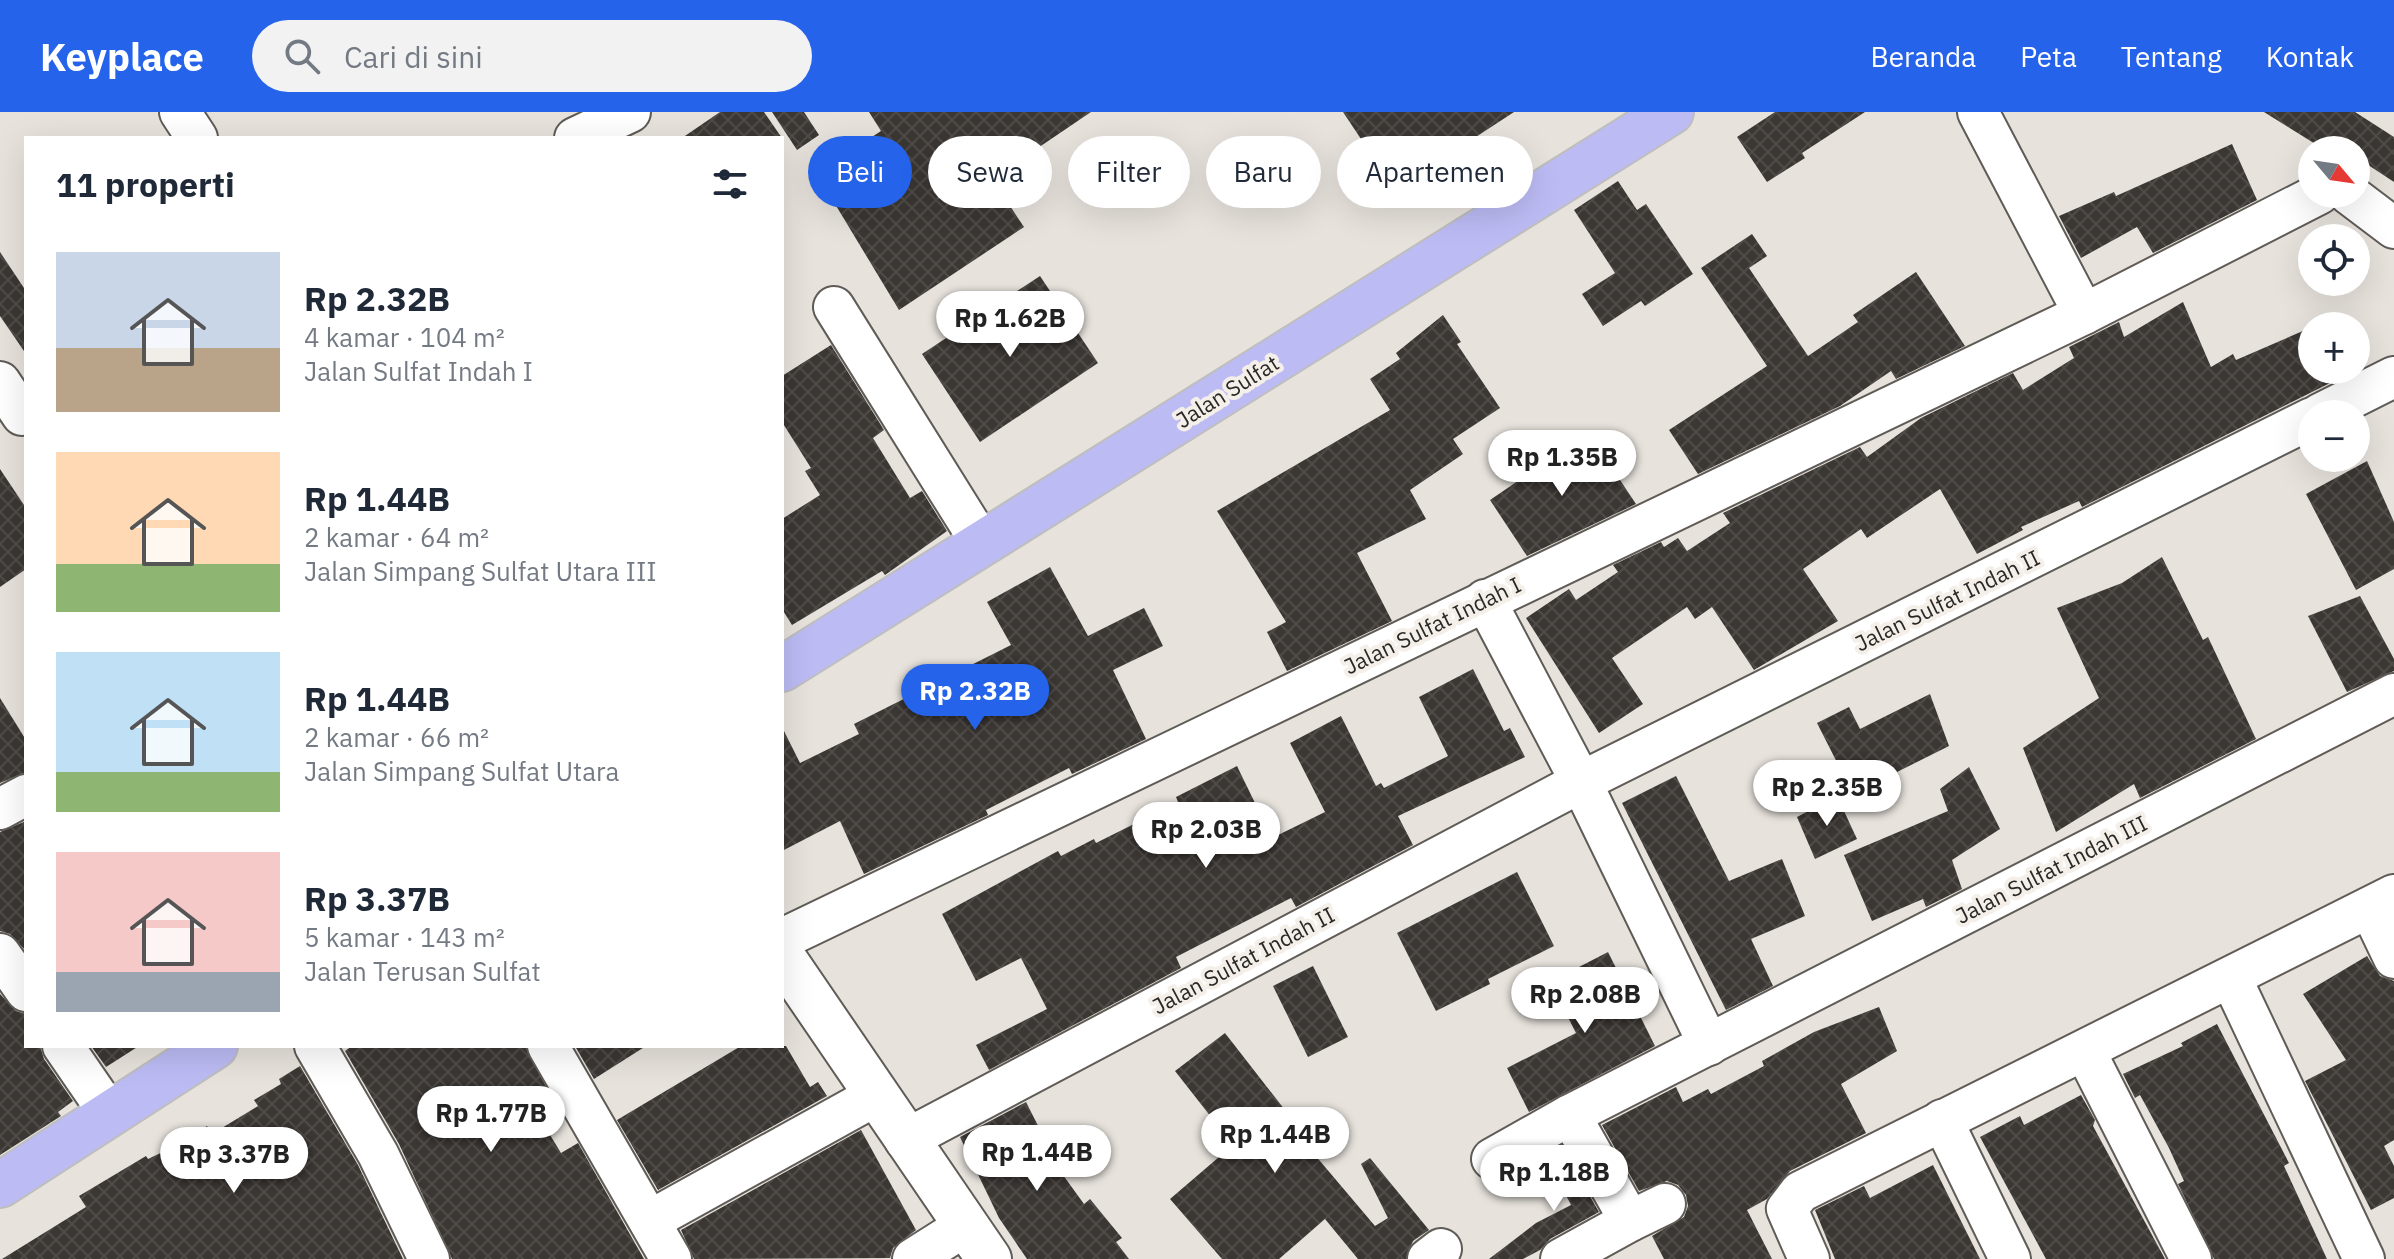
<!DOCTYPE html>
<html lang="id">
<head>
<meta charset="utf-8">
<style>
	body { margin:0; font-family:"IBM Plex Sans",sans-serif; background:#f2f2f3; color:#1f2937; height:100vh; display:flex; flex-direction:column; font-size:30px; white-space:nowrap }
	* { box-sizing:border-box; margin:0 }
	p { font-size:26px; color:#747a83 }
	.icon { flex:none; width:44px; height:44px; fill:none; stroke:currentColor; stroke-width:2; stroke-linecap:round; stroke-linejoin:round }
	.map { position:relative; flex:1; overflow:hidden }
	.details { position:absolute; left:24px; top:24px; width:760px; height:912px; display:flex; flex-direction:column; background:#fff; border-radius:0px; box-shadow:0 8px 32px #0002 }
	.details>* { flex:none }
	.top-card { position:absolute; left:808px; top:24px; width:760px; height:72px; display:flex; gap:16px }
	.needle { width:52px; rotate:119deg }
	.fabs { position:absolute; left:2298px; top:24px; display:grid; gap:16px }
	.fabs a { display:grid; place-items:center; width:72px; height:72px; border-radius:50%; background:#fff; box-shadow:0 8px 32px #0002; font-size:40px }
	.price { position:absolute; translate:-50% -68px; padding:0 18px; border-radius:28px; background:#fff; color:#222; font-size:26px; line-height:52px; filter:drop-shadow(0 2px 4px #0008) }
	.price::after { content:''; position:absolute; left:50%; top:48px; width:24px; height:18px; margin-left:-12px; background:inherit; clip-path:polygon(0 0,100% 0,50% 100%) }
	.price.active { background:#2563eb; color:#fff }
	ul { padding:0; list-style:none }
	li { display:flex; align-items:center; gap:24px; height:200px; padding:0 32px }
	li span { display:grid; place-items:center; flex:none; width:224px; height:160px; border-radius:0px; color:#555 }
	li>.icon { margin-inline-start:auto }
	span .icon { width:96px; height:96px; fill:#fffc; stroke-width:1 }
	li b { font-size:34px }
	h2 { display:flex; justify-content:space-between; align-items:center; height:96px; padding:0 32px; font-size:34px }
	.pill { padding:0 28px; border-radius:36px; background:#fff; box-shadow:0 8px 32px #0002; font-size:28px; line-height:72px }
	.pill.active { background:#2563eb; color:#fff }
	header { display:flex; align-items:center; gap:48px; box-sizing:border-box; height:112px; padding:0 40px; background:#2563eb; color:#fff }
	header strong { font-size:38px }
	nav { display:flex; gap:44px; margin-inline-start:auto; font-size:28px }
	.search { width:560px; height:72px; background:#f2f2f3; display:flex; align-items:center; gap:20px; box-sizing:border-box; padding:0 28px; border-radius:44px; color:#747a83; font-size:30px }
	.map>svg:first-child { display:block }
	.building { fill:url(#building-cross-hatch) }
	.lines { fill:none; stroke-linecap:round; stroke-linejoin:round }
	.street-casing { stroke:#5f5b56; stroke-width:44 }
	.secondary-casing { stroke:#5f5b56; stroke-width:48 }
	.primary-casing { stroke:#bfbebe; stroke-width:48 }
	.street { stroke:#fff; stroke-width:40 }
	.secondary { stroke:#fff; stroke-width:44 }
	.primary { stroke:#bcbbf4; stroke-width:44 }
	.labels { text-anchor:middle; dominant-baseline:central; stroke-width:8; stroke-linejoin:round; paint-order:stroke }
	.street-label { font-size:22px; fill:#2a2826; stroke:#f4efe9 }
</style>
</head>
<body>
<header>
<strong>Keyplace</strong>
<div class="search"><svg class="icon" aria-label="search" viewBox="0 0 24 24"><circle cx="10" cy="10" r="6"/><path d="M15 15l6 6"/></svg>Cari di sini</div>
<nav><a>Beranda</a><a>Peta</a><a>Tentang</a><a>Kontak</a></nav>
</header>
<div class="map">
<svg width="2394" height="1147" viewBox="0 0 2394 1147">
	<defs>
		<pattern id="building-cross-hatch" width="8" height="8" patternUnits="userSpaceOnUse" patternTransform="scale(2)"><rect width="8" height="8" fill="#3b3733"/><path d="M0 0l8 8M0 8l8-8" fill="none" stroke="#4f4b48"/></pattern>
	</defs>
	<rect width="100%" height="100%" fill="#e7e2dc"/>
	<!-- building -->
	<g class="building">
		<polygon points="720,0 764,0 782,26 682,26"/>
		<polygon points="772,0 804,0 819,23 797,38"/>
		<polygon points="869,0 1091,0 992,67 1024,115 899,198 835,92 854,80 834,50 881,19"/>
		<polygon points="1343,0 1514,0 1395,78"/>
		<polygon points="1775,0 1865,0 1802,41 1805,46 1767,70 1737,25"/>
		<polygon points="2264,0 2355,0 2394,25 2394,70 2356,45 2356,38 2325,38"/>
		<polygon points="2232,32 2257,88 2153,141 2137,115 2081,146 2059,104 2114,80 2116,84"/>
		<polygon points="1618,69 1637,98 1646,92 1693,162 1645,194 1641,189 1603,214 1582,182 1615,161 1574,98"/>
		<polygon points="1752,122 1767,144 1749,156 1808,244 1858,210 1853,203 1916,160 1965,234 1896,267 1891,259 1840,294 1698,362 1669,318 1767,254 1701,156"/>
		<polygon points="0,140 26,179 26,242 0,204"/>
		<polygon points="1040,164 1098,251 980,330 922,242"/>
		<polygon points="2183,190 2211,255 2233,242 2236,248 2312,215 2312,258 2356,258 2082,395 2079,389 2021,415 2023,418 1977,442 1940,377 1867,426 1861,417 1803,457 1838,509 1754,558 1712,495 1695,507 1687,495 1612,546 1643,592 1599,621 1526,506 1569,477 1576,488 1618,460 1613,453 1661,430 1664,435 1678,426 1687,439 1730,411 1723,401 1860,335 1867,345 1921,306 2013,261 2023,278 2074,246 2069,235 2119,210 2124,225"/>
		<polygon points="1443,203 1461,230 1457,232 1500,296 1453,327 1463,342 1410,378 1426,407 1357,441 1392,509 1287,559 1267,520 1286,510 1217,399 1390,298 1370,267 1400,247 1396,241"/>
		<polygon points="831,233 884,318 873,326 910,386 922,379 947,419 885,463 882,459 792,513 782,497 782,407 820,383 805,359 811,356 782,310 782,264"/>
		<polygon points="1584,324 1608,359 1612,356 1636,392 1527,444 1490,388"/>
		<polygon points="2367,349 2394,410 2394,457 2356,478 2306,382"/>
		<polygon points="0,357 26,396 26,457 0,475"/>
		<polygon points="2162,445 2203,528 2208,525 2256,627 2140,686 2134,672 2056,720 2023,636 2099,586 2057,496 2122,471"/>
		<polygon points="1050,455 1088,524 1144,496 1163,534 1113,558 1146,627 1072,662 1069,656 986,698 988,703 864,762 840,709 782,739 782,615 800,651 859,622 854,612 1011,533 987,490"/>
		<polygon points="2360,484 2394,547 2394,559 2347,580 2308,504"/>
		<polygon points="1473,557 1504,619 1510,616 1525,645 1398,704 1413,733 1296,795 1291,786 1176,845 1181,856 989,958 976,933 1047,897 1021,846 976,869 942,802 1058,739 1061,744 1094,727 1096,731 1178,690 1176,685 1237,654 1272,726 1325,700 1290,631 1341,604 1376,674 1381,671 1384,676 1448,644 1419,585"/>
		<polygon points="1930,582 1949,634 1889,664 1885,654 1850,676 1817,611 1849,595 1860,617"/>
		<polygon points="0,586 26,628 26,660 0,671"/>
		<polygon points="1969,655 2000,717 1952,748 1962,777 1926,795 1923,787 1872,809 1844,743 1948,699 1940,677"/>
		<polygon points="1676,664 1729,769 1782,747 1805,804 1751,827 1773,874 1726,898 1622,691"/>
		<polygon points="1837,684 1857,727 1815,747 1797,705"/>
		<polygon points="26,709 26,839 10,822 0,819 0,720"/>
		<polygon points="1517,760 1554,834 1488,867 1490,872 1436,899 1397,821"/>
		<polygon points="1608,840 1655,934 1529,1000 1507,956 1576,921 1550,870"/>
		<polygon points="2367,844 2380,864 2394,869 2394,1028 2384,1034 2394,1054 2394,1086 2371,1098 2305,969 2346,948 2303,882"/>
		<polygon points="1313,854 1348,925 1308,945 1273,874"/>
		<polygon points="0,882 16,899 26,902 26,934 40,934 44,947 73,989 58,1000 61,1004 0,1043"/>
		<polygon points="1879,895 1897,939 1841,972 1866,1021 1790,1059 1767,1087 1747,1098 1772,1147 1664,1147 1652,1124 1684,1105 1688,1094 1686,1083 1678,1073 1667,1069 1639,1079 1602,1013 1676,975 1683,990 1708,977 1711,982 1764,954 1762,949 1814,920"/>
		<polygon points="2217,912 2289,1051 2284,1054 2327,1147 2214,1147 2178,1072 2184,1069 2169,1036 2140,983 2135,986 2123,962 2183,934 2181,931"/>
		<polygon points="1225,921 1302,1020 1298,1023 1375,1114 1388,1106 1361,1052 1370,1046 1429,1118 1413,1129 1406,1147 1358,1147 1325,1107 1279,1147 1222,1147 1170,1087 1233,1033 1175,959"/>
		<polygon points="91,934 139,934 106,955"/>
		<polygon points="352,934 525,934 555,992 538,1003 561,1041 578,1031 644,1147 452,1147 399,1032 345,939"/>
		<polygon points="575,934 646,934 594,967"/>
		<polygon points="741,934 786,934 810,975 818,970 827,984 658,1078 617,1008"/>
		<polygon points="300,954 358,1053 403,1147 2,1147 86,1095 79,1084 146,1044 148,1047 173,1035 207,1014 212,1022 258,994 254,988 281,972 279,967"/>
		<polygon points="2081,983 2095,1008 2093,1014 2165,1147 2046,1147 1980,1025 2020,1004 2024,1013"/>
		<polygon points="1026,990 1063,1063 1084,1092 1090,1087 1122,1126 1116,1130 1129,1147 1027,1147 999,1106 960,1025"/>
		<polygon points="861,1018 916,1118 893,1136 890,1146 694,1147 681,1118"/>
		<polygon points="1561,1034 1599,1100 1550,1127 1540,1138 1523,1147 1489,1147 1536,1111 1571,1093 1552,1056 1556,1054 1549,1041"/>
		<polygon points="1933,1053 1980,1147 1835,1147 1815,1098 1864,1074 1870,1086"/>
	</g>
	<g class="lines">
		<defs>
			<g id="street">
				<polyline points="180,0 197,26"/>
				<polyline points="1978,0 2084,202"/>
				<polyline points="575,26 630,0"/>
				<polyline points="2349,82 2394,116"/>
				<polyline points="834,195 982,432"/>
				<polyline points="0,270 22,303 26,301"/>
				<polyline points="2320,302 2394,265"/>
				<polyline points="1485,488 1581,670 1709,933"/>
				<polyline points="0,697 26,683"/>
				<polyline points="2370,796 2394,846"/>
				<polyline points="782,827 2084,202 2319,82"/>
				<polyline points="0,842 26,879"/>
				<polyline points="2231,866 2364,1147"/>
				<polyline points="63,934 109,1001"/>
				<polyline points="315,934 378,1042 429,1147"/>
				<polyline points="548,934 671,1147"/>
				<polyline points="2085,939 2191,1147"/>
				<polyline points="1942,1008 2010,1147"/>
				<polyline points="905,1028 1581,670 2312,306"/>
				<polyline points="1492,1047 1570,1003 2394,582"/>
				<polyline points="651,1108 875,984"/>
				<polyline points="1630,1109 1665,1092"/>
				<polyline points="913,1147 965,1114"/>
				<polyline points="1428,1147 1441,1137"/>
				<polyline points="1561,1147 1630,1109 1570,1003"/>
				<polyline points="1809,1147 1787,1097 1800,1080 2394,783"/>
			</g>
			<polyline id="secondary" points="782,844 989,1147"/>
			<g id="primary">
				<polyline points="782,557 1671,0"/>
				<polyline points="0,1073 215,934"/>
			</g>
		</defs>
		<!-- street casing -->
		<use href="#street" class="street-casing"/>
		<!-- secondary casing -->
		<use href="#secondary" class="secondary-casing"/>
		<!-- primary casing -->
		<use href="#primary" class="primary-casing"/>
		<!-- street -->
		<use href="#street" class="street"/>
		<!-- secondary -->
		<use href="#secondary" class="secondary"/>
		<!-- primary -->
		<use href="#primary" class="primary"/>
	</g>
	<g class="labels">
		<!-- street labels -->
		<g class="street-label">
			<text transform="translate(1227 279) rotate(-32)">Jalan Sulfat</text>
			<text transform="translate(1947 488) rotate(-26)">Jalan Sulfat Indah II</text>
			<text transform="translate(1432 513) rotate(-26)">Jalan Sulfat Indah I</text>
			<text transform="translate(2051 757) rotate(-27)">Jalan Sulfat Indah III</text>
			<text transform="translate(1243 848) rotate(-28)">Jalan Sulfat Indah II</text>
		</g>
	</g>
</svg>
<div class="fabs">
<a><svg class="needle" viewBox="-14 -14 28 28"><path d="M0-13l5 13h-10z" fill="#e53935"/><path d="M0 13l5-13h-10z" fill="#747a83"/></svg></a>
<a><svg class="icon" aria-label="locate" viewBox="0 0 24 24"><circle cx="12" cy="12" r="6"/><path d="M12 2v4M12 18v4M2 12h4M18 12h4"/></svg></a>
<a>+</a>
<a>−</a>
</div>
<b class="price" style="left:1010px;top:247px">Rp 1.62B</b>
<b class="price" style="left:1562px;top:386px">Rp 1.35B</b>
<b class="price active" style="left:975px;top:620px">Rp 2.32B</b>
<b class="price" style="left:1827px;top:716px">Rp 2.35B</b>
<b class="price" style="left:1206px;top:758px">Rp 2.03B</b>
<b class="price" style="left:1585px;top:923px">Rp 2.08B</b>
<b class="price" style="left:491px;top:1042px">Rp 1.77B</b>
<b class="price" style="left:1275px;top:1063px">Rp 1.44B</b>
<b class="price" style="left:1037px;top:1081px">Rp 1.44B</b>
<b class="price" style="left:234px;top:1083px">Rp 3.37B</b>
<b class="price" style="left:1554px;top:1101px">Rp 1.18B</b>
<div class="top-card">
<a class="pill active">Beli</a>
<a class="pill">Sewa</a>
<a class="pill">Filter</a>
<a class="pill">Baru</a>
<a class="pill">Apartemen</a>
</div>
<section class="details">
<h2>11 properti<svg class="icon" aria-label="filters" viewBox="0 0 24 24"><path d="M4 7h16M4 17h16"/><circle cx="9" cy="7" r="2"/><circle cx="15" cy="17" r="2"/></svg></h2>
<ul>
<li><span style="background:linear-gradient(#c9d6e8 60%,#b9a48a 0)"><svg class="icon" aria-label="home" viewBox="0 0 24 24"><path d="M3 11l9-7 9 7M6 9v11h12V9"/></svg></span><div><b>Rp 2.32B</b><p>4 kamar · 104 m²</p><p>Jalan Sulfat Indah I</p></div></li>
<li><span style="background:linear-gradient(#ffd9b3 70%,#8fb573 0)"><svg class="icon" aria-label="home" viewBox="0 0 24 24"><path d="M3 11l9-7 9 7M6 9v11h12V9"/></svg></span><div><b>Rp 1.44B</b><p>2 kamar · 64 m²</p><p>Jalan Simpang Sulfat Utara III</p></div></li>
<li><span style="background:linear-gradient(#bfe0f5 75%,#8fb573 0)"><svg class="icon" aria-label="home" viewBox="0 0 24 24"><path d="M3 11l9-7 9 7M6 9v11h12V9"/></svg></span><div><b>Rp 1.44B</b><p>2 kamar · 66 m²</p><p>Jalan Simpang Sulfat Utara</p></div></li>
<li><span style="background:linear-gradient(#f6c9c9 75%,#9aa5b1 0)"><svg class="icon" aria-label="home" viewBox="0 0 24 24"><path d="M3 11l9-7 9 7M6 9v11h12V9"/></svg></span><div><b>Rp 3.37B</b><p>5 kamar · 143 m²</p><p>Jalan Terusan Sulfat</p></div></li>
</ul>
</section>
</div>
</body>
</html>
